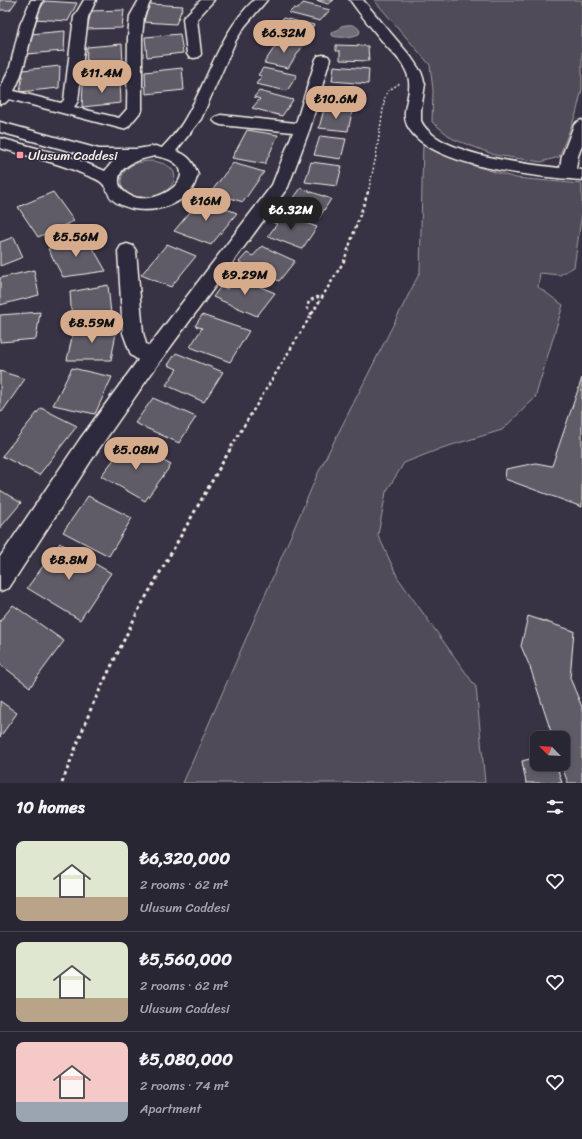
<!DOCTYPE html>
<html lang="en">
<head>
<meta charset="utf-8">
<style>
	body { margin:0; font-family:Sriracha,sans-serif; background:#312e3b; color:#f1f3f6; height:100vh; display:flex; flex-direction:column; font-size:15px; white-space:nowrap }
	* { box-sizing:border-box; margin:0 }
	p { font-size:13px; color:#a5a5ac }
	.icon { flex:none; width:22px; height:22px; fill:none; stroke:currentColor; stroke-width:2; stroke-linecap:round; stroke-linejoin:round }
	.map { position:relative; height:783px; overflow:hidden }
	.drawer { display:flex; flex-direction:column; background:#292633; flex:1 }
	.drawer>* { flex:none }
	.needle { width:26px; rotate:294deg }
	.fabs { position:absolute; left:530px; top:731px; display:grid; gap:8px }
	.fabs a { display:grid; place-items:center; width:40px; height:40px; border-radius:8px; background:#292633; box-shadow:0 2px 6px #0003,0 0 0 1px #45434e; font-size:20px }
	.price { position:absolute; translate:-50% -34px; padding:0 9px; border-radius:14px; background:#d6ab8b; color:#111; font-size:13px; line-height:26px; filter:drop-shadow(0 1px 2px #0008) }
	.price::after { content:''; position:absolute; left:50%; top:24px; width:12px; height:9px; margin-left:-6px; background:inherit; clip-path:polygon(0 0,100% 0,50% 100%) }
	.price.on { background:#222; color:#fff }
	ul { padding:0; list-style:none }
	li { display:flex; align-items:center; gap:12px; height:100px; padding:0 16px }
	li+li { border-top:1px solid #45434e }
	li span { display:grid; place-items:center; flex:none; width:112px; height:80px; border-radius:8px; color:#555 }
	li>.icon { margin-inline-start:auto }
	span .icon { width:48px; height:48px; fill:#fffc; stroke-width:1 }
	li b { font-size:17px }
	h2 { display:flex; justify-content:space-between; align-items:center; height:48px; padding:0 16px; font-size:17px }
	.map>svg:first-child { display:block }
	.green { fill:#504b59; stroke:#a29ea0 }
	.water { fill:#726e77; stroke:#a6a2a4 }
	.building { fill:#5f5c67; stroke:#f4f1e8 }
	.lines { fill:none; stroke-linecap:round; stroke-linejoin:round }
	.minor-casing { stroke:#f4f1e8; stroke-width:3 }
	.path-far2 { stroke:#f4f1e8; stroke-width:1.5; stroke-dasharray:2 2; stroke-linecap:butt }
	.path-far1 { stroke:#f4f1e8; stroke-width:2.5; stroke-dasharray:3 3; stroke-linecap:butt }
	.path { stroke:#f4f1e8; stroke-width:3; stroke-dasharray:3.5 3.5; stroke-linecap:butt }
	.minor { fill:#2f2a3d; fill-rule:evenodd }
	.poi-dot { fill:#ff9aa2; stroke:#2f2a3d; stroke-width:1.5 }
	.labels { text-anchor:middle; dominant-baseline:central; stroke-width:3; stroke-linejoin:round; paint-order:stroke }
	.far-poi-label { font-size:13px; fill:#f4f1e8; stroke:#2f2a3d; text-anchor:start }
</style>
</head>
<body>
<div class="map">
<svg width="582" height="783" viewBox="0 0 582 783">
	<rect width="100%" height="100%" fill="#373244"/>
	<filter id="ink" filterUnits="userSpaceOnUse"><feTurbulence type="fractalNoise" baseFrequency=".025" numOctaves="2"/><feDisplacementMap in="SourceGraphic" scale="8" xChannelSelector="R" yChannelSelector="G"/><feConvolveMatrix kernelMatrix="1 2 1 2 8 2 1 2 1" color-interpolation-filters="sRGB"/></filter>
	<g filter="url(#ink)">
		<!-- green -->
		<g class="green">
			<polygon points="374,0 582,0 582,89 576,114 559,157 541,162 495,155 453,139 432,122 433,90 430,65"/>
			<polygon points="423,142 471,165 516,178 582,184 582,213 574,267 560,275 540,273 538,287 563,305 535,398 502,430 442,448 404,463 386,492 378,535 398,578 476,687 485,783 183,783 319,471 420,272"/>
			<path d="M152,161C198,167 165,207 133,196C115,190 119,171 134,164C140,162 146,161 152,161Z"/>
		</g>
		<!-- water -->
		<path class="water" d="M346,25C351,24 357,25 360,31L359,34C353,37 337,39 331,35V32L338,30L341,26Z"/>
		<!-- building -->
		<g class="building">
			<polygon points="0,0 17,0 10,10 0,10"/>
			<polygon points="316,0 334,0 328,4"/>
			<polygon points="45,1 77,3 68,21 34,19"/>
			<polygon points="303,3 330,10 320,21 289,13 294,8 298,9"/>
			<polygon points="150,4 183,6 176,24 143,22"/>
			<polygon points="124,10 122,28 87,29 91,11"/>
			<polygon points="283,18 314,25 304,38 277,32 283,25 278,24"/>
			<polygon points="65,31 64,51 27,54 30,34"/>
			<polygon points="180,34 183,53 147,57 145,37"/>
			<polygon points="280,39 304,44 288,68 264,63"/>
			<polygon points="122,44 123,64 86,67 87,47"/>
			<polygon points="336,45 368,46 369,61 340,60 340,51 336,51"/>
			<polygon points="60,66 59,88 20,92 23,70"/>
			<polygon points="334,66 369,69 368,84 332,81"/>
			<polygon points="182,68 184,90 146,94 145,72"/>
			<polygon points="263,68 297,75 287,91 256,84 262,76 258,75"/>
			<polygon points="120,80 121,103 82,107 83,84"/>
			<polygon points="329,86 357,89 353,106 325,103"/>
			<polygon points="259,91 293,100 282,116 252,108 260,99 254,97"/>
			<polygon points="324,109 352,112 348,131 319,128"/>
			<polygon points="247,130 278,135 265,164 232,158"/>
			<polygon points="320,136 346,139 341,159 314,155"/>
			<polygon points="311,162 342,166 337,186 305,182"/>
			<polygon points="233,163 264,172 243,202 211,192"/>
			<polygon points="301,188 331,199 319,218 287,207"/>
			<polygon points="53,192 74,221 38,237 18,207"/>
			<polygon points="201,199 237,213 211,245 174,231"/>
			<polygon points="276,212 317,227 302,249 268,236 277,224 270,221"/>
			<polygon points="85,234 106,271 63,277 48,249"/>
			<polygon points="14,237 23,257 0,266 0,242"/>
			<polygon points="167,244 196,256 171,287 141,275"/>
			<polygon points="262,246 295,261 279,281 239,262 247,253 253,256"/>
			<polygon points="34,270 39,295 0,305 0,278"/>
			<polygon points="237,277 275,293 257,316 213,297 221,286 227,289"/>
			<polygon points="108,285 111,314 72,321 70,292"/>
			<polygon points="40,312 36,339 0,342 0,315"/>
			<polygon points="202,315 249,331 230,362 190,347 202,328 195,326"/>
			<polygon points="74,328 117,328 111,360 67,360"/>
			<polygon points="176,353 223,372 204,402 166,385 177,369 168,365"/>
			<polygon points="72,368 112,377 95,414 53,405"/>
			<polygon points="0,371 25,379 2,412 0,411"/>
			<polygon points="582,378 582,507 505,479 506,469 536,463 552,466"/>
			<polygon points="153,398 196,417 179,443 135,423"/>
			<polygon points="41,408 77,426 39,475 2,456"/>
			<polygon points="128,441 171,465 145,501 101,476"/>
			<polygon points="0,490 21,503 0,528"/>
			<polygon points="88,496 132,518 109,556 63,532"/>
			<polygon points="60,543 111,573 80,620 27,588"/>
			<polygon points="13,605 64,641 30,687 0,664 0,621"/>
			<polygon points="528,616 574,631 570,678 582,707 582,783 568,783 561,764 563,764 563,738 553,738 530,667 521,646"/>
			<polygon points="0,701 17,713 0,737"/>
			<polygon points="537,757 537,764 556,764 562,783 526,783 522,761"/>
		</g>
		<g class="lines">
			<defs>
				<g id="minor">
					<path d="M31,0H43C29,29 29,63 14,91L61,103L64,100L74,17L84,0H96L88,17L78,101L74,107L119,118L127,109L128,37L130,16L139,0H151L144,16L142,37V110L128,127L123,129L9,99L5,103L0,104V90L10,67L20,25Z"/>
					<polygon points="201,0 214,0 197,19 201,54 199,57 194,58 189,57 187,54 183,18"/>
					<path d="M254,0H267L245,26L236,40L201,119L176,151C189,155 194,163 198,175C196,179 195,185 192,189C176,210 141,216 117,203C107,197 109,191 103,184C99,179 87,176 81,173C55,162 27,156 0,148V138L76,159L105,171L114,160L99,159L0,132V122L99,149H137L155,146L162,148C170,139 179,130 185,119C209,79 219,33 254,0ZM155,156C160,157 166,158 170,160C202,176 157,207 131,196C125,193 120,189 119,183C117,164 141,159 155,156Z"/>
					<path d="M350,0H363L411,57L421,72L425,84L421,110V121C437,155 526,164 560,168L562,156L574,125L577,122L582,120V145L578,156L576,169L582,170V180C540,177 428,168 407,125C399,107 417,90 405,69C401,60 394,54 388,48C375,32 361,16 350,0Z"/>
					<polygon points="323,55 328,56 330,59 310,128 288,187 158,364 96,453 9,588 0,591 0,557 80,439 138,360 131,355 123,333 118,251 121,246 127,244 133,246 136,251 143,333 146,344 149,346 272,185 293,132 221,125 216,123 213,120 216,117 221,115 296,123 316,59 318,56"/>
				</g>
			</defs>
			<!-- minor casing -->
			<use href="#minor" class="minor-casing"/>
			<!-- path-far2 -->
			<polyline class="path-far2" points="368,193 376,156 385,96 388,91 400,83"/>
			<!-- path-far1 -->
			<g class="path-far1">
				<polyline points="312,315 307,308 309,301 317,297 323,298"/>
				<polyline points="231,447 344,261 368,192"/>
			</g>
			<!-- path -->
			<polyline class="path" points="62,783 92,706 138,611 232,446"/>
			<!-- minor -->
			<use href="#minor" class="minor"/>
		</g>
	</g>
	<!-- markers -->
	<rect class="poi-dot" x="16" y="151" width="8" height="8" rx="2"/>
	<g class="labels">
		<!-- far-poi labels -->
		<g class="far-poi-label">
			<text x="28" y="155">Ulusum Caddesi</text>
		</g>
	</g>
</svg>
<div class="fabs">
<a><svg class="needle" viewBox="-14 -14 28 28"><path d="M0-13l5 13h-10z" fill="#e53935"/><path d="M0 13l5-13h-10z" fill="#a5a5ac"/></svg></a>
</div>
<b class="price" style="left:284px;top:54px">₺6.32M</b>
<b class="price" style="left:102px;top:94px">₺11.4M</b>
<b class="price" style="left:336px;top:120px">₺10.6M</b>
<b class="price" style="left:206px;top:222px">₺16M</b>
<b class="price on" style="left:291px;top:231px">₺6.32M</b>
<b class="price" style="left:76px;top:258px">₺5.56M</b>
<b class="price" style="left:245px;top:296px">₺9.29M</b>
<b class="price" style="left:92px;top:344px">₺8.59M</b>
<b class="price" style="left:136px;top:471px">₺5.08M</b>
<b class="price" style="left:69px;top:581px">₺8.8M</b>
</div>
<section class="drawer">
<h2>10 homes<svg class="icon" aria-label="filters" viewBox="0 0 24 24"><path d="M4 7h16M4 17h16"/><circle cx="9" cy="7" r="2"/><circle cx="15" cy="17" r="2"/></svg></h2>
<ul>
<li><span style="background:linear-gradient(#dfe7d0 70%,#b9a48a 0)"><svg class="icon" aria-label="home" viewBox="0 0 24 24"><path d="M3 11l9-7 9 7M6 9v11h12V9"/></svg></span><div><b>₺6,320,000</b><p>2 rooms · 62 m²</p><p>Ulusum Caddesi</p></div><svg class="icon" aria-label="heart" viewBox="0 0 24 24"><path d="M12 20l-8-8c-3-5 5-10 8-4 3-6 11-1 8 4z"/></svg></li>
<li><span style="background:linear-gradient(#dfe7d0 70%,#b9a48a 0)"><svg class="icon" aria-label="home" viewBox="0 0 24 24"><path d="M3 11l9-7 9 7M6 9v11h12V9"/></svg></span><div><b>₺5,560,000</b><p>2 rooms · 62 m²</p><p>Ulusum Caddesi</p></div><svg class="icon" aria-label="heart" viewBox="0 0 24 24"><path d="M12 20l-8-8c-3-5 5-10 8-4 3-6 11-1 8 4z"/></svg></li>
<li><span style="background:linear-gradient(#f6c9c9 75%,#9aa5b1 0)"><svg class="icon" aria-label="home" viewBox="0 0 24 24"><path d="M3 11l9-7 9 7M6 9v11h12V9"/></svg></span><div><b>₺5,080,000</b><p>2 rooms · 74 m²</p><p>Apartment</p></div><svg class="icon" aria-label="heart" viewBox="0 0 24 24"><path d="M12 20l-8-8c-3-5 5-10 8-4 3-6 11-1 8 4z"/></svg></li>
</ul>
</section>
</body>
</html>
